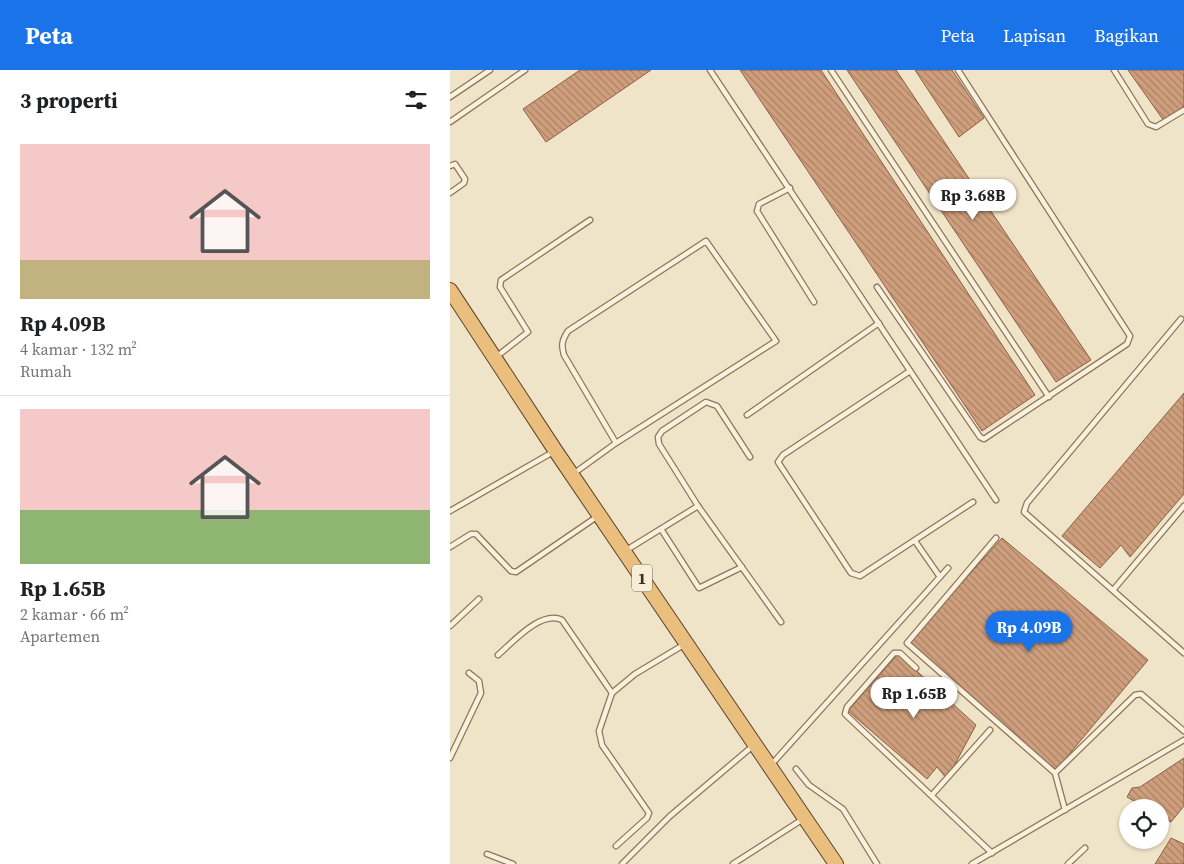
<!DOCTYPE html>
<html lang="id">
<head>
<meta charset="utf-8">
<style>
	body { margin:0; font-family:"Source Serif 4",serif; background:#f6f6f6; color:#202124; height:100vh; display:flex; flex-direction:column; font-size:19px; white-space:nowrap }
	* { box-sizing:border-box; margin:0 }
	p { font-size:16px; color:#757577 }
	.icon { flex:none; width:28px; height:28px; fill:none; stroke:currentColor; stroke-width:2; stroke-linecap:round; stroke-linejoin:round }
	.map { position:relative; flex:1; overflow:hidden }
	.side { display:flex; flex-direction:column; background:#fff; width:450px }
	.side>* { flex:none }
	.controls { position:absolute; left:669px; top:729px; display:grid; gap:10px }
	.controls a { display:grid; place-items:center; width:50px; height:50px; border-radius:50%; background:#fff; box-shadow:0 1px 4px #0004; font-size:25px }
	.price { position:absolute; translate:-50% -42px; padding:0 11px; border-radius:18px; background:#fff; color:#222; font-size:16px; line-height:32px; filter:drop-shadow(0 1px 2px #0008) }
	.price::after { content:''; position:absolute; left:50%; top:30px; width:15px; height:11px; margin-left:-8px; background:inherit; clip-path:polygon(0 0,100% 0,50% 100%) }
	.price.selected { background:#1a73e8; color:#fff }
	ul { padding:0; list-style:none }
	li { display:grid; align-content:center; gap:10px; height:265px; padding:0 20px }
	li+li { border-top:1px solid #e0e0e0 }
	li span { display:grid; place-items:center; height:155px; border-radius:0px; color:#555 }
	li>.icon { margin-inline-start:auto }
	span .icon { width:90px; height:90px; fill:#fffc; stroke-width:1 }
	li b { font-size:21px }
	h2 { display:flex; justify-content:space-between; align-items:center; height:60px; padding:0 20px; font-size:21px }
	header { display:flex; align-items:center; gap:30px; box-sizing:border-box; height:70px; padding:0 25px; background:#1a73e8; color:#fff }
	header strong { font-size:24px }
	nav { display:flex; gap:28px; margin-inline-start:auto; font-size:18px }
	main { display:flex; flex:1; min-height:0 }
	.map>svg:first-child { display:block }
	.building { fill:url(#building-back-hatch); stroke:#8d5f41 }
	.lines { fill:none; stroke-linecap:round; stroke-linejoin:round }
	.service-casing { stroke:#8d765c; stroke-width:7 }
	.trunk-casing { stroke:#5b4430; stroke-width:16 }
	.service { stroke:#faf1dc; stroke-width:4.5 }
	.trunk { stroke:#eabe7c; stroke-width:14 }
	.labels { text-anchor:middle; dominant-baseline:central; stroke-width:4; stroke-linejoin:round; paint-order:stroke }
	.shield { fill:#f7eed8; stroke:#756857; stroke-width:1 }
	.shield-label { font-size:16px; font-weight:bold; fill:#3d2e20 }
</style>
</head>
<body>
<header>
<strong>Peta</strong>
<nav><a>Peta</a><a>Lapisan</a><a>Bagikan</a></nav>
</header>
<main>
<section class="side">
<h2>3 properti<svg class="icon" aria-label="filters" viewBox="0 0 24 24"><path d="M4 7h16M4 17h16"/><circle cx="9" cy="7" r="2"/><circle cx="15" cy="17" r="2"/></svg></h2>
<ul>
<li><span style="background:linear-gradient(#f6c9c9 75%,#c2b280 0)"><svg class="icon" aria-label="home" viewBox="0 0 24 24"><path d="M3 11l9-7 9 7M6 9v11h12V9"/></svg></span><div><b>Rp 4.09B</b><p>4 kamar · 132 m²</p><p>Rumah</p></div></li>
<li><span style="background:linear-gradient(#f6c9c9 65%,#8fb573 0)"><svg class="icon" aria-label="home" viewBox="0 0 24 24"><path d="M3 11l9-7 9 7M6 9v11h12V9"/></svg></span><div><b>Rp 1.65B</b><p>2 kamar · 66 m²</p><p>Apartemen</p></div></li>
</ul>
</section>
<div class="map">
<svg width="734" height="794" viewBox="0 0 734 794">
	<defs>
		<pattern id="building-back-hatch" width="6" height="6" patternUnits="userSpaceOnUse" patternTransform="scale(1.25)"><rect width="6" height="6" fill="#cf9f7d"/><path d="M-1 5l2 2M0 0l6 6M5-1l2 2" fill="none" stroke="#a98266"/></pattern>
	</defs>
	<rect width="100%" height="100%" fill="#f0e4c8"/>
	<!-- building -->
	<g class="building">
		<polygon points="130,0 201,0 96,72 73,39"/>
		<polygon points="290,0 371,0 585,325 532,361"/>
		<polygon points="397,0 446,0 641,290 606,312"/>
		<polygon points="465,0 502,0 534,48 509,67"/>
		<polygon points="678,0 734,0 734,36 714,51"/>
		<polygon points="734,323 734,424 680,487 671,475 650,498 612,466"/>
		<polygon points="552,468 698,590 606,700 458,573"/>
		<polygon points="448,584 526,655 497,709 487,697 477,709 398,641"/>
		<polygon points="734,688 734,736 721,752 710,746 710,738 696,738 677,727 682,718 690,717"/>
		<polygon points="721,768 734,774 734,794 705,794"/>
	</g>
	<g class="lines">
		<defs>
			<g id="service">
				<polyline points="260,0 546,430"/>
				<polyline points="381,0 599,327"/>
				<polyline points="664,0 698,54 706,57 734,40"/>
				<polyline points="0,27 40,0"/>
				<polyline points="0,52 75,0"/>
				<polyline points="0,96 5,94 15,109 14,113 0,123"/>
				<polyline points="340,118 309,134 307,141 364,232"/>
				<polyline points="427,217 530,367 534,369 677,274 680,266 508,0"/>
				<polyline points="731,249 577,433 574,442 734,583"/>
				<polyline points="46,287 78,262 50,217 51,210 140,150"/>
				<polyline points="460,301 333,385 328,392 401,503 410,506 523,432"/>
				<polyline points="297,345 429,253"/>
				<path d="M123,404L166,373L326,271L256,171L118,261C112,270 111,275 114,285L166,373"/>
				<polyline points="248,436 209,374 208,367 212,361 256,332 267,336 300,387"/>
				<polyline points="0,441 103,382"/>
				<polyline points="211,459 249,518 292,497"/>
				<polyline points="546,468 457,573 605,703"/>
				<polyline points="465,471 490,507"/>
				<polyline points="0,477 21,464 26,464 61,501 66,502 148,446"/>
				<polyline points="175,481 248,436 331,552"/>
				<polyline points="664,519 734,436"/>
				<polyline points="0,556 29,529"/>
				<path d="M48,585C63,572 91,540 112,550L162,623"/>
				<polyline points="466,598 450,583 444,583 397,637 395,644 542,783"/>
				<polyline points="0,688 31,623 29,611 19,603"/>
				<polyline points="321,695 498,498"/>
				<polyline points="346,699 359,715 393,739 427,794"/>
				<polyline points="482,725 540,660"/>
				<polyline points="615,740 605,703 685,625 691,624 734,661"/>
				<polyline points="166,776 197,748 199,743 152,675 149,661 162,623 185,604 235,574"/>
				<polyline points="37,784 63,794"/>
				<polyline points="172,794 220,746 304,675"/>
				<polyline points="283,794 353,749"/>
				<polyline points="522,794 734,670"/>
				<polyline points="618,794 635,778"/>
			</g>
			<polyline id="trunk" points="0,220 105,380 386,794"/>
		</defs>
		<!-- service casing -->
		<use href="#service" class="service-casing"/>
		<!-- trunk casing -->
		<use href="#trunk" class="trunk-casing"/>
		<!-- service -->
		<use href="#service" class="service"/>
		<!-- trunk -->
		<use href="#trunk" class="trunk"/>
	</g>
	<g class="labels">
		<!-- shield labels -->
		<rect class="shield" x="182" y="494.5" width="20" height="27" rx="4"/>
		<g class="shield-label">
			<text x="192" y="508">1</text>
		</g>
	</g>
</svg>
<div class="controls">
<a><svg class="icon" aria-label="locate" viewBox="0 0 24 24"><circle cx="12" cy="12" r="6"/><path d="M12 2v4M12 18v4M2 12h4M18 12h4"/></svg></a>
</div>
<b class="price" style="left:523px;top:151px">Rp 3.68B</b>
<b class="price selected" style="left:579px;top:583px">Rp 4.09B</b>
<b class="price" style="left:464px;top:649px">Rp 1.65B</b>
</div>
</main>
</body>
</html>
